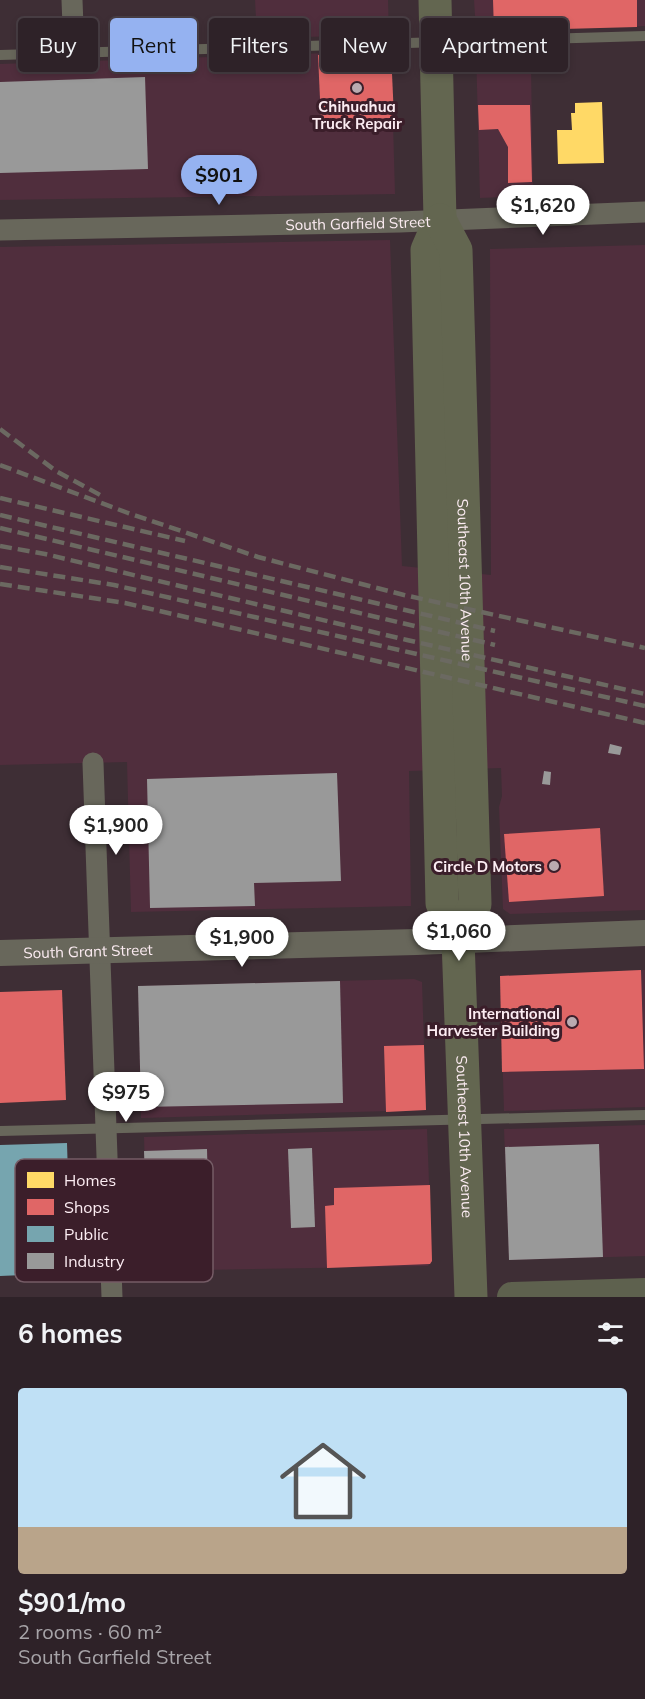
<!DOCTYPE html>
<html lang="en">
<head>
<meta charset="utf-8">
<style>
	body { margin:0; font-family:Mulish,sans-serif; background:#3a2f34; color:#f1f3f6; height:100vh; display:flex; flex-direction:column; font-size:22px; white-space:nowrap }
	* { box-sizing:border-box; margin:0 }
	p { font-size:20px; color:#a7a4a8 }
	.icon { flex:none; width:33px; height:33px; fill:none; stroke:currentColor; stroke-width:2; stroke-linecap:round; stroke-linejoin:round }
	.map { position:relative; height:1297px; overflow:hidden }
	.panel { display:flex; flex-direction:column; background:#2e2228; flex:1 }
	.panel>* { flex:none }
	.guide { position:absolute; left:18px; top:18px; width:609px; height:54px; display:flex; gap:12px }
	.price { position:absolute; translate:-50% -51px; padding:0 14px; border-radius:21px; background:#fff; color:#222; font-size:20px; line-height:39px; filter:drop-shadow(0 2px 3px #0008) }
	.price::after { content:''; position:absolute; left:50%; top:36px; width:18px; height:14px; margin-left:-9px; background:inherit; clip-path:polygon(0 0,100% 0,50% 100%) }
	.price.selected { background:#95b2f1; color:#111 }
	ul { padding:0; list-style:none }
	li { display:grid; align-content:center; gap:12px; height:318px; padding:0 18px }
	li+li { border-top:2px solid #493f45 }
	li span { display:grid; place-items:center; height:186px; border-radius:6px; color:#555 }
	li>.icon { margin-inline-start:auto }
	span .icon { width:108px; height:108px; fill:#fffc; stroke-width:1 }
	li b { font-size:26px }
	h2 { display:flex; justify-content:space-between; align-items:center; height:72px; padding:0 18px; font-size:26px }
	.chip { padding:0 21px; border-radius:6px; background:#2e2228; box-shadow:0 3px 9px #0003,0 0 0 2px #493f45; font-size:21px; line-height:54px }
	.chip.selected { background:#95b2f1; color:#111 }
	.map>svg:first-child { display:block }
	.built { fill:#502e3d }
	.homes { fill:#ffd966 }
	.shops { fill:#e06666 }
	.public { fill:#76a5af }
	.industry { fill:#999 }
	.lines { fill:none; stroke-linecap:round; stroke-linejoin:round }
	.service { stroke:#68675b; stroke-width:10 }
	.minor { stroke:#68675b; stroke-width:21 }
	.tertiary { stroke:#68675b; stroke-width:26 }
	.secondary { stroke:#5e614e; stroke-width:30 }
	.primary { stroke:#636650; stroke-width:33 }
	.rail { stroke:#6b6961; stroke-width:4.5; stroke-dasharray:12 6; stroke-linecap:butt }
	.poi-dot { fill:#baaab0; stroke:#3b1e2a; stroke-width:2 }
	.labels { text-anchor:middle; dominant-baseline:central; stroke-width:6; stroke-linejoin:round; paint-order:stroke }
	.poi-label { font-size:15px; font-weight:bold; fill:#fcecf2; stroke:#3b1e2a; text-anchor:end }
	.street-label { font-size:15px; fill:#fcecf2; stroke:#3b1e2a }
	.key { fill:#3b1e2a; stroke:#755c66; stroke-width:1.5 }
	.key-label { font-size:16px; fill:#fcecf2 }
</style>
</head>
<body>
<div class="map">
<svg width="645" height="1297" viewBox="0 0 645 1297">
	<rect width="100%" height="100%" fill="#3e2e35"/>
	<!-- built -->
	<g class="built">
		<polygon points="255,0 388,0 389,35 257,38"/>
		<polygon points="474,0 645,0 645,26 476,31"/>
		<polygon points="562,48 562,66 531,67 533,196 480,198 476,50"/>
		<polygon points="391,51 395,194 0,200 0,64"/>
		<polygon points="390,240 402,566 491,575 490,249 645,245 645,910 510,914 503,909 499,807 502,796 501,768 409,771 411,906 131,912 127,762 0,765 0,247"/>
		<polygon points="645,970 645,1107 504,1111 500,976"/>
		<polygon points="414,979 422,982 426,1110 141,1118 138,986"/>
		<polygon points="645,1125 645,1256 509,1260 504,1129"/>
		<polygon points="427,1129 432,1261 428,1266 148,1271 144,1137"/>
	</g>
	<!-- homes -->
	<polygon class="homes" points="602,102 604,163 558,164 557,130 572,130 571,113 575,113 575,103"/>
	<!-- shops -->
	<g class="shops">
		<polygon points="493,0 637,0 637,27 494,31"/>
		<polygon points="562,48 562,66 494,68 494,49"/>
		<polygon points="391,51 394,118 321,121 318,55"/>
		<polygon points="478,105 530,105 532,182 508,183 508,147 498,129 479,130"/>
		<polygon points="600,828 604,896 509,902 504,834"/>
		<polygon points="641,970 644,1069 502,1072 500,976"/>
		<polygon points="62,990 66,1100 0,1103 0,992"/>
		<polygon points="424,1045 426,1110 386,1112 384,1046"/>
		<polygon points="430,1185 432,1261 430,1264 327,1268 325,1206 334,1205 334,1188"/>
	</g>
	<!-- public -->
	<polygon class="public" points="67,1143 71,1273 0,1276 0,1145"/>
	<!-- industry -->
	<g class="industry">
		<polygon points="145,77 148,169 0,173 0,82"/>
		<polygon points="610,744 622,747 620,755 608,753"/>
		<polygon points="544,771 551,772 550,785 542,784"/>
		<polygon points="337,773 341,881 254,883 255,906 150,908 147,779"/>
		<polygon points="340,981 343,1103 141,1107 138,986"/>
		<polygon points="599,1144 603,1257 509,1260 505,1147"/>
		<polygon points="312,1148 315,1227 291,1228 288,1149"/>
		<polygon points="207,1149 210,1269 148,1271 144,1151"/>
	</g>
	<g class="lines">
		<!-- service -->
		<g class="service">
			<polyline points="0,55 645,36"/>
			<polyline points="0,1131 645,1115"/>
		</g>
		<!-- minor -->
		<g class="minor">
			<polyline points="72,0 74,52"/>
			<path id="s1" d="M0,230L400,222L645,212"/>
			<polyline points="93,763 112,1297"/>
		</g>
		<!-- tertiary -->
		<path class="tertiary" id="s2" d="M0,953L416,942L645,933"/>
		<!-- secondary -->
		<polyline class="secondary" points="512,1297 645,1293"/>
		<!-- primary -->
		<g class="primary">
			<path id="s3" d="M435,0L440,220L427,250L442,903L458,940L471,1297"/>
			<path id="s4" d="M440,220L456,250L475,904L458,940"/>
		</g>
		<!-- rail -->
		<g class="rail">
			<polyline points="0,429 56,471 102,496"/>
			<polyline points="0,465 128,513 258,557 404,595 645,648"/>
			<polyline points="0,498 185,541"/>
			<polyline points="0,515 495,631"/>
			<polyline points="0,528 495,645"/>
			<polyline points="0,546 45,554 407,640 645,694"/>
			<polyline points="0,567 114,585 645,706"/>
			<polyline points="0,584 125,603 645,723"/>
		</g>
	</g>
	<!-- markers -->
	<g class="poi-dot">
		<circle cx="357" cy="88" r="6"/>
		<circle cx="554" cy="866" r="6"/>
		<circle cx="572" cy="1022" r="6"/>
	</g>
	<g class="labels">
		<!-- poi labels -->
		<g class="poi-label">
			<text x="357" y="106" text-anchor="middle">Chihuahua<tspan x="357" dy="17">Truck Repair</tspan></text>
			<text x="542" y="866">Circle D Motors</text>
			<text x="560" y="1013">International<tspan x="560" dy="17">Harvester Building</tspan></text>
		</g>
		<!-- street labels -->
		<g class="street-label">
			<text stroke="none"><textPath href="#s1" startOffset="358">South Garfield Street</textPath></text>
			<text stroke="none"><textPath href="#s4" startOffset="364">Southeast 10th Avenue</textPath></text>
			<text stroke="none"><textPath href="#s2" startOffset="88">South Grant Street</textPath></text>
			<text stroke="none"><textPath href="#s3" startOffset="1143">Southeast 10th Avenue</textPath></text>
		</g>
	</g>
	<!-- legend -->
	<rect x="15" y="1159" width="198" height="123" rx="9" class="key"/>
	<rect x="27" y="1172" width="27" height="16" fill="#ffd966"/>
	<rect x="27" y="1199" width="27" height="16" fill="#e06666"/>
	<rect x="27" y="1226" width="27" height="16" fill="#76a5af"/>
	<rect x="27" y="1253" width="27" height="16" fill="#999"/>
	<g class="key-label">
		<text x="64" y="1186">Homes</text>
		<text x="64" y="1213">Shops</text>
		<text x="64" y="1240">Public</text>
		<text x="64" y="1267">Industry</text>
	</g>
</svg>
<b class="price selected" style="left:219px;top:206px">$901</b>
<b class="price" style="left:543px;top:236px">$1,620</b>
<b class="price" style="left:116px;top:856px">$1,900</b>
<b class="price" style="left:459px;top:962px">$1,060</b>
<b class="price" style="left:242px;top:968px">$1,900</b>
<b class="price" style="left:126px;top:1123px">$975</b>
<div class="guide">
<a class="chip">Buy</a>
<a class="chip selected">Rent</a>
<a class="chip">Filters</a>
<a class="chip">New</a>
<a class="chip">Apartment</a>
</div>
</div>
<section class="panel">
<h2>6 homes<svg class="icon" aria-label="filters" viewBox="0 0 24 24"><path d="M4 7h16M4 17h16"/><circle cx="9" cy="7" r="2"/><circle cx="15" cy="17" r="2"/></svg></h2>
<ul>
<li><span style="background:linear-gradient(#bfe0f5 75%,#b9a48a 0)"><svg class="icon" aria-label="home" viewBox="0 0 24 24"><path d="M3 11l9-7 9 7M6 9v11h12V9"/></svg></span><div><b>$901/mo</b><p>2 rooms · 60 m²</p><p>South Garfield Street</p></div></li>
</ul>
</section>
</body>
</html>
